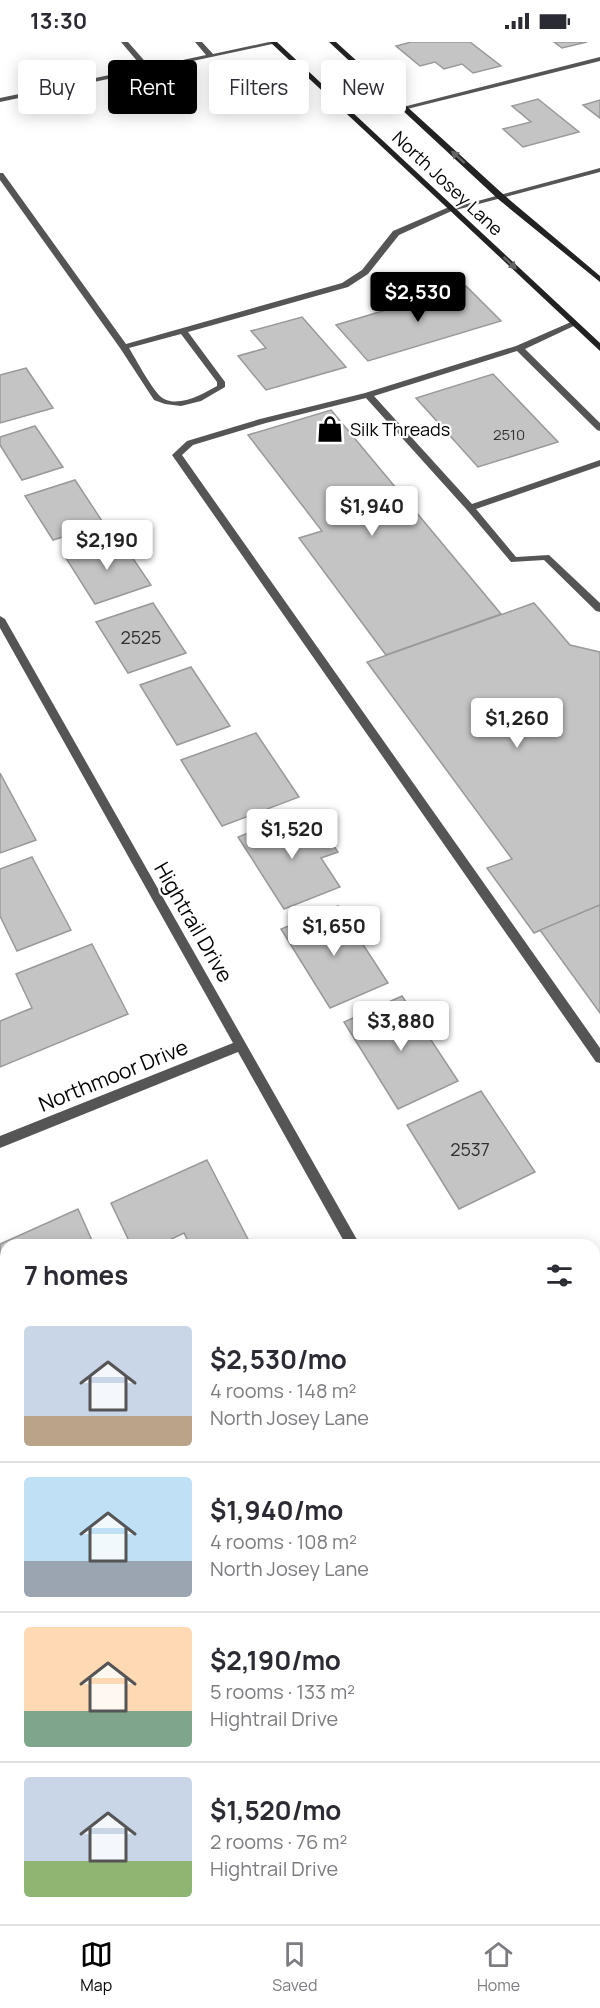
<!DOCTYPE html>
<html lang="en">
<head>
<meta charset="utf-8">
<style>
	body { margin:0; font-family:Manrope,sans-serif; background:#f2f2f3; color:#2b2b33; height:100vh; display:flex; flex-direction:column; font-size:22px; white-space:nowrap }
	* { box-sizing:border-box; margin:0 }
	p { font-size:20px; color:#7c7c81 }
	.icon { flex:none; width:33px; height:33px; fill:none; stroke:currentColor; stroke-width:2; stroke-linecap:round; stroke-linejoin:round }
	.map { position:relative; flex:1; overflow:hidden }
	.side { position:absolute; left:0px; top:1197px; width:600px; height:686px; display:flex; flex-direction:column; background:#fff; border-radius:18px 18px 0 0; box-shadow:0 3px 15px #0003 }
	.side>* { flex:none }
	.guide { position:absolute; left:18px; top:18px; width:564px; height:54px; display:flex; gap:12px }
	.price { position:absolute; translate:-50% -51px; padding:0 14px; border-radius:6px; background:#fff; color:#222; font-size:20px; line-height:39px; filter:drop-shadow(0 2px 3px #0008) }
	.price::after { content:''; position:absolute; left:50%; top:36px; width:18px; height:14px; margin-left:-9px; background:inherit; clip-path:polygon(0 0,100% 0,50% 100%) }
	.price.active { background:#000; color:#fff }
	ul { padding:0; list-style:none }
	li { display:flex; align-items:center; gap:18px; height:150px; padding:0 24px }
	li+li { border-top:2px solid #e1e1e2 }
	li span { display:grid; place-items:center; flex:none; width:168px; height:120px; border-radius:6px; color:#555 }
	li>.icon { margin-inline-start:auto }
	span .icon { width:72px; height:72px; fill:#fffc; stroke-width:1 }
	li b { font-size:26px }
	h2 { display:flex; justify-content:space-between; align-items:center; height:72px; padding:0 24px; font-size:26px }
	.tag { padding:0 21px; border-radius:6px; background:#fff; box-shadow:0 3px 15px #0003; font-size:21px; line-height:54px }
	.tag.active { background:#000; color:#fff }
	.status { display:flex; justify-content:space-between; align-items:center; height:42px; padding:0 30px; background:#fff; direction:ltr }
	.status svg { height:16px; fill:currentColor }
	.tab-bar { display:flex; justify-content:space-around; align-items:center; height:84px; border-top:2px solid #e1e1e2; background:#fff; font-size:16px; color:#7c7c81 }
	.tab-bar a { display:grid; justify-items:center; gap:3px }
	.tab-bar .active { color:#000 }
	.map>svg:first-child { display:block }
	.building { fill:#c4c4c4; stroke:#999; stroke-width:1.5 }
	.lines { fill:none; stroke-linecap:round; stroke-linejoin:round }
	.motorway-casing { stroke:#dbdbdb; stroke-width:3 }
	.service { fill:#555; fill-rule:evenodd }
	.minor { fill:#555; fill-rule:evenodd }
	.secondary { fill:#222; fill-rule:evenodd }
	.motorway { fill:#000; fill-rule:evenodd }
	.oneway { fill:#646464 }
	.labels { text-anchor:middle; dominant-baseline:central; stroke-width:4.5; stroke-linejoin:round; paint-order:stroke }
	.far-number-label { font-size:15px; fill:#313131 }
	.far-street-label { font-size:18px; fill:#000; stroke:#fff }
	.far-poi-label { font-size:18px; fill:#000; stroke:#fff; text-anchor:start }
	.number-label { font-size:18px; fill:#313131 }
	.street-label { font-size:21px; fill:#000; stroke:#fff }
</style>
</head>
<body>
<div class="status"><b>13:30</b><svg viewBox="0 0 49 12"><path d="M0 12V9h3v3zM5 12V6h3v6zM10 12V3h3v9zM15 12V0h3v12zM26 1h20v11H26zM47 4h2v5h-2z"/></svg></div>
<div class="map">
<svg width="600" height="1882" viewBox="0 0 600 1882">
	<rect width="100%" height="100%" fill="#fff"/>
	<!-- building -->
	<g class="building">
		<polygon points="411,0 470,0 501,24 473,31 462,22 444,27 435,20 420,24 396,4"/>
		<polygon points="554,0 587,0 562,6"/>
		<polygon points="538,57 579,90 523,105 503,87 531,80 512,64"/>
		<polygon points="600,58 600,76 583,63"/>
		<polygon points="466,244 501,279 368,319 336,283"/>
		<polygon points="302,275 346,325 266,348 238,314 266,306 251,289"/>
		<polygon points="26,326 53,366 0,381 0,333"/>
		<polygon points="493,332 558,400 478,425 416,356"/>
		<polygon points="331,368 501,572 386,613 299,496 322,489 248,393"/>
		<polygon points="35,384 63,425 22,438 0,403 0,395"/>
		<polygon points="75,438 104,482 53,498 25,454"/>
		<polygon points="119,496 151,543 95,562 64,513"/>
		<polygon points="153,561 186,611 128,631 96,580"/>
		<polygon points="534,561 570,603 600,610 600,863 534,891 487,826 512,817 367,620"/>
		<polygon points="191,625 230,684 177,703 140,643"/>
		<polygon points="256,691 299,755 222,784 181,718"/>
		<polygon points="0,731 36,798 0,811"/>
		<polygon points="294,773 306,792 321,785 338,810 321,816 340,845 284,867 238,795"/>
		<polygon points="32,815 71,888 17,909 0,874 0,827"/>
		<polygon points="600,863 600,971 540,888"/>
		<polygon points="338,864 388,941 330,966 281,887"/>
		<polygon points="92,902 128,972 0,1025 0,979 32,966 16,932"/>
		<polygon points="402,954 458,1039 398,1067 344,980"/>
		<polygon points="481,1049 535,1130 459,1167 407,1083"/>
		<polygon points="207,1118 251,1203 190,1203 184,1191 159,1203 131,1203 111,1161"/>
		<polygon points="78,1167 94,1203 6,1203 6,1302 3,1304 0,1296 0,1202"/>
	</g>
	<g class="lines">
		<defs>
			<g id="motorway">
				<polygon points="600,1564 600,1589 594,1592 594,1567"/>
				<polygon points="6,1629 6,1653 0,1656 0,1632"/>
				<polygon points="127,1876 159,1876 156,1882 125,1882"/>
			</g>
		</defs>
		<!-- motorway casing -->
		<use href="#motorway" class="motorway-casing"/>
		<!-- service -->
		<g class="service">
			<polygon points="121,0 128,0 150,25 206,13 195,0 202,0 213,12 269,0 277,1 0,60 0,56 143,26"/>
			<polygon points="600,15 600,19 403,68 399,66"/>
			<path d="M0,131H3L126,302L342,241L362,228L393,189L449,165L456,167L399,193L368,232L348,245L188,290L225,340V345L201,359L181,364L165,362L154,358L120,306L0,138ZM181,292L217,340V344C203,352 175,368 160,354C150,344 137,319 129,306Z"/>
			<polygon points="571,280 578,282 525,307 600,381 600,389 597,388 517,309 374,354 472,462 600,418 600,424 476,467 516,515 549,513 600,561 600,570 596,569 544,518 511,520 467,468 366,356 266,381 193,403 182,413 600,1006 600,1021 596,1020 172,413 187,399 260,377 365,351 516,304"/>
		</g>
		<!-- minor -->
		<g class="minor">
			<polygon points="600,126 600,130 452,169 448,167"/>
			<polygon points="0,574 5,577 360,1203 346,1203 238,1010 0,1106 0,1094 233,1001 0,586"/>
		</g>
		<!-- secondary -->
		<g class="secondary">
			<polygon points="270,0 277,0 600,301 600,309"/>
			<polygon points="329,0 336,0 504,153 600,234 600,240 498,157"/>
			<polygon points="600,1220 600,1234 594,1236 594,1222"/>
			<polygon points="6,1539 6,1555 0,1558 0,1542"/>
		</g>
		<!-- motorway -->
		<use href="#motorway" class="motorway"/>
	</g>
	<!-- one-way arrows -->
	<defs><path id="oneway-solid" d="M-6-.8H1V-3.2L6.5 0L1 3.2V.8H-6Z" transform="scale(1.5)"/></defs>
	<g class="oneway">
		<use href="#oneway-solid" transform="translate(458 115) rotate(-138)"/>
		<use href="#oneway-solid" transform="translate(510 221) rotate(43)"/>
	</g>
	<!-- icons -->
	<defs>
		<symbol id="shop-bare" viewBox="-9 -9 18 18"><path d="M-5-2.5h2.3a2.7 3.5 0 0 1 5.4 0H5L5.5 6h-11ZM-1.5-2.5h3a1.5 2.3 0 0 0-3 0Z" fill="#000" stroke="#fff" stroke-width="2.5" paint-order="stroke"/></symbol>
	</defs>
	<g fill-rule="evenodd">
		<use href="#shop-bare" x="311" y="368" width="38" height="38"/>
	</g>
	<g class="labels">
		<!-- far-number labels -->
		<g class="far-number-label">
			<text x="509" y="392">2510</text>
		</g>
		<!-- far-street labels -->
		<g class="far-street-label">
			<text transform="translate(448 141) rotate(43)">North Josey Lane</text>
		</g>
		<!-- far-poi labels -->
		<g class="far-poi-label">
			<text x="350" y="387">Silk Threads</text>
		</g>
		<!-- number labels -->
		<g class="number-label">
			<text x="141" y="595">2525</text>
			<text x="470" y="1107">2537</text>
		</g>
		<!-- street labels -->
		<g class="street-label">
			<text transform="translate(194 880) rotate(60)">Hightrail Drive</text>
			<text transform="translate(113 1033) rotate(-22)">Northmoor Drive</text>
		</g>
	</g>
</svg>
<b class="price active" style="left:418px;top:281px">$2,530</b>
<b class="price" style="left:372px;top:495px">$1,940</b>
<b class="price" style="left:107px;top:529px">$2,190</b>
<b class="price" style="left:517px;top:707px">$1,260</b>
<b class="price" style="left:292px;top:818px">$1,520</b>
<b class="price" style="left:334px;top:915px">$1,650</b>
<b class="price" style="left:401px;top:1010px">$3,880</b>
<div class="guide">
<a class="tag">Buy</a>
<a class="tag active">Rent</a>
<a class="tag">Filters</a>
<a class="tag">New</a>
</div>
<section class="side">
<h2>7 homes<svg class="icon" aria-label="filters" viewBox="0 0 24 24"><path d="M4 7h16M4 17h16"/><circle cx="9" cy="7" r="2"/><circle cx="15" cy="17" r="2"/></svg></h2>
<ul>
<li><span style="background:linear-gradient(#c9d6e8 75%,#b9a48a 0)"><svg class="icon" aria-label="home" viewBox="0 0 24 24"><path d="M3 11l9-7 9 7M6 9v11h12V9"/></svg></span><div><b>$2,530/mo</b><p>4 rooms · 148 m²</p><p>North Josey Lane</p></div></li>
<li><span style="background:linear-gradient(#bfe0f5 70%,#9aa5b1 0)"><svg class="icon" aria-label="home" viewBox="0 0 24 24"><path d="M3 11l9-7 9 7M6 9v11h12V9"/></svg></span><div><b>$1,940/mo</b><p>4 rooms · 108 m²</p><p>North Josey Lane</p></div></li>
<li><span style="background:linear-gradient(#ffd9b3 70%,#7fa58c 0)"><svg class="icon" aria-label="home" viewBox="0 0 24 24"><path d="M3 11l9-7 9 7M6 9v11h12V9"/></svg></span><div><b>$2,190/mo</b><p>5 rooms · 133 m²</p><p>Hightrail Drive</p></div></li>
<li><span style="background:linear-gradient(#c9d6e8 70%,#8fb573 0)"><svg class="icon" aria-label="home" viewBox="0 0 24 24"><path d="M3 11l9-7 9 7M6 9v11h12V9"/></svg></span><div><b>$1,520/mo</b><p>2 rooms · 76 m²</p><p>Hightrail Drive</p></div></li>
</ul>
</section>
</div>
<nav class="tab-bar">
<a class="active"><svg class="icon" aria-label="map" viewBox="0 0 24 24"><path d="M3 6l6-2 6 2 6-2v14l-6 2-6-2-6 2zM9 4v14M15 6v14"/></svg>Map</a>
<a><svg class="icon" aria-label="saved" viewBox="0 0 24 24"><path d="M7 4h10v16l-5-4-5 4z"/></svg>Saved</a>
<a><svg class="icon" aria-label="home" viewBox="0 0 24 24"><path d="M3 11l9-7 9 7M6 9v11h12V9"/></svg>Home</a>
</nav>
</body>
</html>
